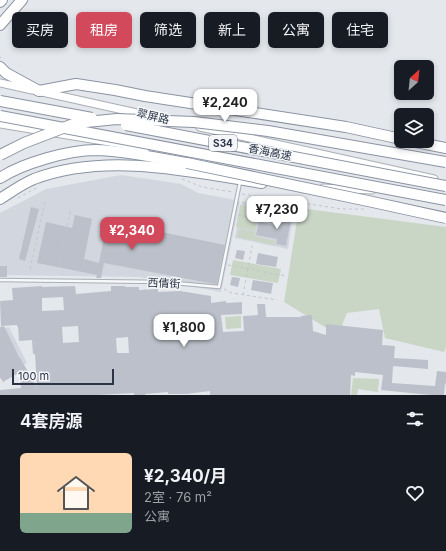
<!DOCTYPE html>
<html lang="zh">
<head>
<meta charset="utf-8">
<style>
	body { margin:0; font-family:Inter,"Noto Sans SC",sans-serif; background:#20242c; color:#f1f3f6; height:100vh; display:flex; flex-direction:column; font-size:15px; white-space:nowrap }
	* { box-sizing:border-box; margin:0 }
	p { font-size:13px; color:#9ea1a6 }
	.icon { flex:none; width:22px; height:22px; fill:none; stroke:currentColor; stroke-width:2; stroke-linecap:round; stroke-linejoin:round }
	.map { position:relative; height:395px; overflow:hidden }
	.sheet { display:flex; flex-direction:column; background:#171b24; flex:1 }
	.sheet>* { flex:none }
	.top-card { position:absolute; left:12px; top:12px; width:422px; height:36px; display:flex; gap:8px }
	.needle { width:26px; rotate:27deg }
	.controls { position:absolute; left:394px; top:60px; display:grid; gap:8px }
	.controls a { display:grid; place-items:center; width:40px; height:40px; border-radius:6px; background:#171b24; box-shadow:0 2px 6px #0003; font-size:20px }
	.scale { position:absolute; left:12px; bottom:10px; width:102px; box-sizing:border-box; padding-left:4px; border:2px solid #2b3445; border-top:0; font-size:11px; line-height:14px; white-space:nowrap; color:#2b3445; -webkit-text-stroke:3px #f4f6f9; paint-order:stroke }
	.price { position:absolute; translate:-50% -34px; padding:0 9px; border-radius:8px; background:#fff; color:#222; font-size:13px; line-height:26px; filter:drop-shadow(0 1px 2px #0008) }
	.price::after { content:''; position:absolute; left:50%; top:24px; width:12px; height:9px; margin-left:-6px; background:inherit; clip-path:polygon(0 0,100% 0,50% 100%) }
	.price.on { background:#d1495b; color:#fff }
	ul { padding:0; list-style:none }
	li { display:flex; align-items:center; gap:12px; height:100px; padding:0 20px }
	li+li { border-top:1px solid #363941 }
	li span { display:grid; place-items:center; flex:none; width:112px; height:80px; border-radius:6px; color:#555 }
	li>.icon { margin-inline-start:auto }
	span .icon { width:48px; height:48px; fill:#fffc; stroke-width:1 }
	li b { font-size:17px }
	h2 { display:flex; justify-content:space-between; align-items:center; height:48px; padding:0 20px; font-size:17px }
	.chip { padding:0 14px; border-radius:6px; background:#171b24; box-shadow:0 2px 6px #0003; font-size:14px; line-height:36px }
	.chip.on { background:#d1495b; color:#fff }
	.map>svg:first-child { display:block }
	.built { fill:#d2d6de }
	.green { fill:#c9d6c5 }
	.building { fill:#bbc0ca; fill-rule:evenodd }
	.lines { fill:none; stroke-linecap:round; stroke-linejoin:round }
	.lane-casing { stroke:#a9aeb7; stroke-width:4.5 }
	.secondary-casing { stroke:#a9aeb7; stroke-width:9 }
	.highway-casing { stroke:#8b94a3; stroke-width:12 }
	.path { stroke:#c2c5cb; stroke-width:1; stroke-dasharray:3 3; stroke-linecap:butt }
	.lane { stroke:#f7f8fa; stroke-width:2.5 }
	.secondary { stroke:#fff; stroke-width:7 }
	.highway { stroke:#fff; stroke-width:10 }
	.highway-bridge-casing { stroke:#8b94a3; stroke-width:12; stroke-linecap:butt }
	.highway-bridge { stroke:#fff; stroke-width:10 }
	.labels { text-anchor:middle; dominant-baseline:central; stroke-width:3; stroke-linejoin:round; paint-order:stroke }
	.shield { fill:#f4f6f9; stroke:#676e7b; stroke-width:1 }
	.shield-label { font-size:10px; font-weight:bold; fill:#2b3445 }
	.street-label { font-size:11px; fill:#2b3445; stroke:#f4f6f9 }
</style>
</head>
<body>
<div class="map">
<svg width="446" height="395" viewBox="0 0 446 395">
	<rect width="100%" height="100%" fill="#e4e7ec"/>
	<!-- built -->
	<g class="built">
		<polygon points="121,175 181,184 198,193 240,201 221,292 139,277 0,275 0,213 46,189"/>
		<polygon points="242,201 294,207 288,249 235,238"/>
		<polygon points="9,327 27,363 0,379 0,329"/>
	</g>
	<!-- green -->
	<g class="green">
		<polygon points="240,205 281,211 278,224 257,220 255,231 236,227"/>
		<polygon points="299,208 446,227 446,347 444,352 385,338 379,309 347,313 338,335 284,302"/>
		<polygon points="239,229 255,232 255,236 275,241 274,245 237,237"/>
		<polygon points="233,260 281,269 278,283 230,275"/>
		<polygon points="241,316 241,328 226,329 225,317"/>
		<polygon points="353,378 379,379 378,392 358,389 357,395 351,395"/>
	</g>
	<!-- building -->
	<g class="building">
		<polygon points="31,207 39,209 25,261 19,259"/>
		<polygon points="283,212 292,214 286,246 276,244 277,239 256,235 259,222 280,226"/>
		<polygon points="75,215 92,219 84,259 99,263 107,221 225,245 217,284 209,283 104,263 101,278 96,278 97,275 37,263 46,222 72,228"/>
		<polygon points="237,250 245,251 243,260 235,258"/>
		<polygon points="258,253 278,257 276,267 256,264"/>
		<rect x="0" y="266" width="7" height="11"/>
		<polygon points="232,277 240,278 238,287 230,285"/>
		<polygon points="253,280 273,283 271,294 251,290"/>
		<path d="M42,286V287L75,286L76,294L111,291V286H125V287H139V290L158,289V292L180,291L211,296V303L226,301V303L242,302V314L221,315L223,332L244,331L243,316L258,315L257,304H265L266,317H301V316L312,315L313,331L326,335V324L383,330L382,345L395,346L394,358L428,360V369L393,366L392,383L435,386L437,371L446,372V384L445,383L444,395H430L381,390L383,375L355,372V376L351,375L350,395H210V391L186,394H168V392L145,394V395H134V393L98,395H0V390L21,388L20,372L3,382L0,377V327L4,326L20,359V358L37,387L35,354H33L32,340L19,341L18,326L17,327V325L1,326L0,301L13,300L12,288ZM63,297L64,310L42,311V298ZM78,326L79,342L63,343L62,327ZM128,337L129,353H117L116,338Z"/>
	</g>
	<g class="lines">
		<defs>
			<polyline id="lane" points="0,280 163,282 219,287 240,182"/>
			<g id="secondary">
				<polyline points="0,83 32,90"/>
				<polyline points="42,92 155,117"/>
				<polyline points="0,124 146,148"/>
				<polyline points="200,127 434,179"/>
				<polyline points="323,188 372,190"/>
			</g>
			<g id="highway">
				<polyline points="0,2 2,0"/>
				<polyline points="0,25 22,0"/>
				<polyline points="0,67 6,73 39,91 76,84 115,90 145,96 346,127 401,139"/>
				<polyline points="411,141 446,148"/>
				<path d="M0,178C23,163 69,150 96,150C127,151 157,158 187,163"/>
				<path d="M0,199C11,192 22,184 34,179C105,152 189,171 262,183"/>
			</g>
		</defs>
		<!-- lane casing -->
		<use href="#lane" class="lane-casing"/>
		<!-- secondary casing -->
		<use href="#secondary" class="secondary-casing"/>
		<!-- highway casing -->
		<use href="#highway" class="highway-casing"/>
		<!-- path -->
		<g class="path">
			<polyline points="0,58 1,57"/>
			<polyline points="182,179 202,187 233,192"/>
			<polyline points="242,194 342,209 364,209"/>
			<polyline points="18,198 38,187"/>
			<polyline points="238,215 277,222"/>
			<polyline points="228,265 286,276"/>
			<polyline points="59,267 71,208"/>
			<polyline points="30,269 45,202"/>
			<polyline points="224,289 232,293 277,300"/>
			<polyline points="243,295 252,246"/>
		</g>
		<!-- lane -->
		<use href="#lane" class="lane"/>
		<!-- secondary -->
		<use href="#secondary" class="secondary"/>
		<!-- highway -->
		<use href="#highway" class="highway"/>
		<defs>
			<g id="highway-bridge">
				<polyline points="0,101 92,118"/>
				<polyline points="0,116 446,200"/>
				<polyline points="126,125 446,186"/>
				<polyline points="0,155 24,143 76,123 117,119 194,122 268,131 446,162"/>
				<polyline points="187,163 368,201 446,218"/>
			</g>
		</defs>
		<!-- highway-bridge casing -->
		<use href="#highway-bridge" class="highway-bridge-casing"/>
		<!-- highway-bridge -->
		<use href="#highway-bridge" class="highway-bridge"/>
	</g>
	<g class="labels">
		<!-- shield labels -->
		<rect class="shield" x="209" y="135" width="28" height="16" rx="3"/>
		<g class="shield-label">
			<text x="223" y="143">S34</text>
		</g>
		<!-- street labels -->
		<g class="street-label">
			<text transform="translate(153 116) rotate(13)">翠屏路</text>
			<text transform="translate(270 152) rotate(11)">香海高速</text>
			<text transform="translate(164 283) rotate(3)">西倩街</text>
		</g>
	</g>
</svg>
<div class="controls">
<a><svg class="needle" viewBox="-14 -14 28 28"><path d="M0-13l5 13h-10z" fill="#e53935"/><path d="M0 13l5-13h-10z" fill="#9ea1a6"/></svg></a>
<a><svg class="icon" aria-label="layers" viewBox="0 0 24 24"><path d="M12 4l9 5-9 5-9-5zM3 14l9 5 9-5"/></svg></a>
</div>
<div class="scale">100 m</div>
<b class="price" style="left:225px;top:123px">¥2,240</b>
<b class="price" style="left:277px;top:230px">¥7,230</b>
<b class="price on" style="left:132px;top:251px">¥2,340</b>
<b class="price" style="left:184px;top:348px">¥1,800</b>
<div class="top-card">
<a class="chip">买房</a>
<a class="chip on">租房</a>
<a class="chip">筛选</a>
<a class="chip">新上</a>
<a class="chip">公寓</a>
<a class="chip">住宅</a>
</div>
</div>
<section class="sheet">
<h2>4套房源<svg class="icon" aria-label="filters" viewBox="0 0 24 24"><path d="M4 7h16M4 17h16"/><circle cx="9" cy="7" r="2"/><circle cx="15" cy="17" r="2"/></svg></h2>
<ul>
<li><span style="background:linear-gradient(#ffd9b3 75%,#7fa58c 0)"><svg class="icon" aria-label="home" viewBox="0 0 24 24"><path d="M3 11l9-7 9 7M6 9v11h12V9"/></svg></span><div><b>¥2,340/月</b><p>2室 · 76 m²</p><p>公寓</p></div><svg class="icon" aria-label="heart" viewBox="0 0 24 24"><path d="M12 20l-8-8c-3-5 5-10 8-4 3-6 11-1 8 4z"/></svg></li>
</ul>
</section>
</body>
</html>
